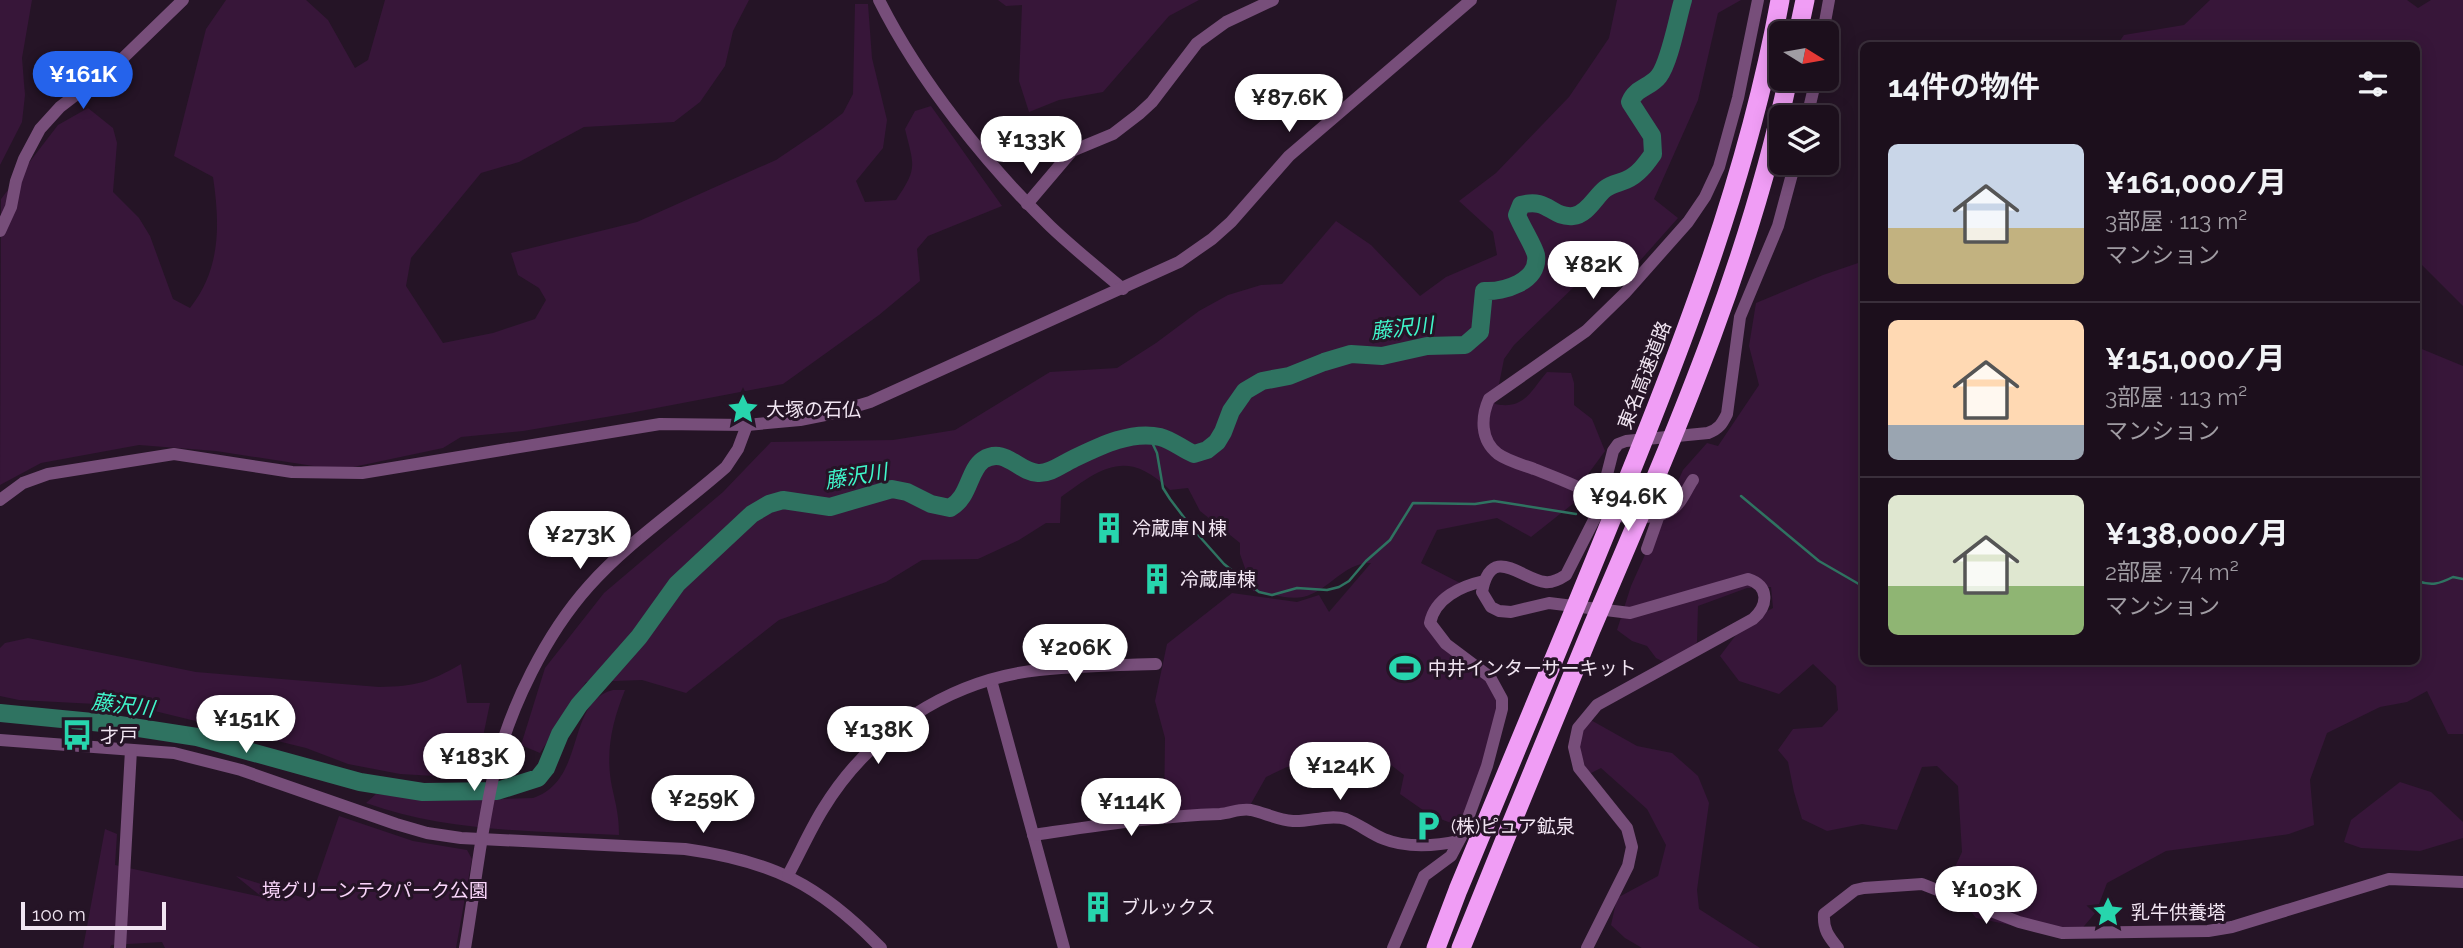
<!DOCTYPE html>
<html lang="ja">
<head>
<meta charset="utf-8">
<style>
	body { margin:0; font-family:Raleway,"Noto Sans JP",sans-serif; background:#291d29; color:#f1f3f6; height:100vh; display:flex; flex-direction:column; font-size:26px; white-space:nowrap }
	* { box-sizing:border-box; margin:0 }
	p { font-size:23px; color:#a09ca3 }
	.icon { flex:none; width:38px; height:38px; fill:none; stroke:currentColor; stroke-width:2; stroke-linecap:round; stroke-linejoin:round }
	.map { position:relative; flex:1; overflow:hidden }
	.side { position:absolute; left:1860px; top:42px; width:560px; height:623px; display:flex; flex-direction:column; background:#1c0f1c; border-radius:10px; box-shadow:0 4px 18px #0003,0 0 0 2px #3a2f3b }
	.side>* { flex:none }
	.needle { width:46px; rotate:101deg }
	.tools { position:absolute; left:1769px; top:21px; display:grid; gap:14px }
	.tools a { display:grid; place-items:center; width:70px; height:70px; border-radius:10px; background:#1c0f1c; box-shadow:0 4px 18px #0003,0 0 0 2px #3a2f3b; font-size:35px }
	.scale { position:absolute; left:21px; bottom:18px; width:145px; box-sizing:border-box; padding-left:7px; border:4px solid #f1e5f2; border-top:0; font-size:19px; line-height:24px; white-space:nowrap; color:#f1e5f2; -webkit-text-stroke:5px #251426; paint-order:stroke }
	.price { position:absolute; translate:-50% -60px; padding:0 16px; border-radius:24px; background:#fff; color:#222; font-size:23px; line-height:46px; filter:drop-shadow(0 2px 4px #0008) }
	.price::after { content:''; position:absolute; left:50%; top:42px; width:21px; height:16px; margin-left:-10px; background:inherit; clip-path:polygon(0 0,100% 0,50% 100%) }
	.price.selected { background:#2563eb; color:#fff }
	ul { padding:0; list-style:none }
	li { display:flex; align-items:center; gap:21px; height:175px; padding:0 28px }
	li+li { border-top:2px solid #3a2f3b }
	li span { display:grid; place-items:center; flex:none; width:196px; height:140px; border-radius:10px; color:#555 }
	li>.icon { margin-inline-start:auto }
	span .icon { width:84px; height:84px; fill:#fffc; stroke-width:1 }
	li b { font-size:30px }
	h2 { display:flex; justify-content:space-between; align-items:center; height:84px; padding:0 28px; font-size:30px }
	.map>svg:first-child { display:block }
	.green { fill:#371639 }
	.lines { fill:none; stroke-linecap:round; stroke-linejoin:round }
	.stream { stroke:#2f7361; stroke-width:2.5 }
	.river { stroke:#2f7361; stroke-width:18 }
	.minor { stroke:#774e7a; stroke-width:12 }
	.highway { stroke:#f09df5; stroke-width:19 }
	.labels { text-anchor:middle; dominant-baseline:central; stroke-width:6; stroke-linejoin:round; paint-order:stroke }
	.street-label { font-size:19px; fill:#f1e5f2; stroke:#251426 }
	.poi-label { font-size:19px; fill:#f1e5f2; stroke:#251426; text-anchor:start }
	.park-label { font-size:19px; fill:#f9d5fa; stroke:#251426 }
	.water-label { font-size:21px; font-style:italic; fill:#40f7cb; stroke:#251426 }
</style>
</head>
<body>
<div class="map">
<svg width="2463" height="948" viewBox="0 0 2463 948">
	<rect width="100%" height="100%" fill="#251426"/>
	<!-- green -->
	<g class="green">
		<polygon points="0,0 32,0 22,58 25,95 22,122 0,165"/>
		<path d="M226,0H306L328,20L355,68L368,60L385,0H749L733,31L725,66L700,102L674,122L584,127L519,162L481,173L411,258L406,286L443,343L493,333L535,319L546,300L539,288L518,275L511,253L637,222L776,160L822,129L843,113L853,94L855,4H868L872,58L887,120L883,148L856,181L865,202L896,200C918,168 914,166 905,129L915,111L931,106L1002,206L928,236L917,249L920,281L879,315L783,384L630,413L523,431L461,437L443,448L339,470L216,451L139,445L41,463L0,485L1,199L58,125L88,108L113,128L117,143L113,192L139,218L150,236L173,299L190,308C221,269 220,224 213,177L174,156L206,29Z"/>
		<polygon points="998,0 1199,0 1169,16 1103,92 1059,100 1029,112 1019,81 1022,5 1006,6"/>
		<path d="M1617,0H1741L1718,13L1698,100L1654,199L1678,218L1629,273L1578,283L1514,345L1504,359L1495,404C1524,410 1530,392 1547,372L1571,373L1574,383V405L1592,419L1605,451L1583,481L1584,495L1531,537L1497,518L1437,530L1421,563L1462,584L1432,607L1424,625L1486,680L1498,703L1485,763L1459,826L1430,815L1400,794L1404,775L1370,749L1316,766L1287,767L1266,777L1248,809L1164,813L1165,738L1155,701L1167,644L1232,593L1297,602L1319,595L1329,612L1371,563C1344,562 1329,591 1303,597C1288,600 1268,593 1253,591L1240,554V543L1200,511L1188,488L1170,490C1127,448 1102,467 1061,497L1060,523H1046L1019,540L978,559L922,560L886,582L779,620L686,693L642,680L586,682L540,753L521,745L545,668L604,593L723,492L771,442L893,440L955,430L1050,372L1117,368L1156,343L1199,311L1228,295L1261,285L1282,284L1336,221L1371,245L1420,296L1446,277L1497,255L1493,232L1459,201L1496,173L1569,97L1609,38Z"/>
		<polygon points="2210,0 2407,0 2418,8 2431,0 2463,0 2463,306 2417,260 2417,46 2117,45 2124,35 2184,25"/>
		<polygon points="1864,261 1864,662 2417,662 2417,347 2463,366 2463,734 2448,734 2427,691 2407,702 2380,707 2327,733 2310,780 2314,825 2289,834 2166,851 2107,883 2096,912 2074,938 1976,918 1948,882 1962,852 1958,786 1937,766 1922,767 1897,830 1862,824 1827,831 1802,819 1794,792 1788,762 1778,750 1793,729 1822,727 1838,710 1836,686 1813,664 1779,694 1739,681 1720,656 1745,623 1773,608 1771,587 1747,588 1698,606 1697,642 1686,655 1668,664 1656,658 1647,646 1632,641 1617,630 1631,586 1683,470 1707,443 1718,446 1759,385 1749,346 1756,303 1823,275"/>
		<path d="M28,638L196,672L379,687C417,686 428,683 461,664L467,703H490L478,761L435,776L400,774L348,764L306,748L134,706L19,700L0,696V648L5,643Z"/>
		<path d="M613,690H625C612,722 605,753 612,787C616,805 619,816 619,835C533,831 447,832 366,803L376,794L440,801L533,798C587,780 565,702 613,690Z"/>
		<path d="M1589,719L1637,746L1672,753L1698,776L1709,803L1697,890L1699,909L1760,948H1642L1625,938L1611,925L1617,898L1658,876L1666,845L1647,809L1601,768L1589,774C1578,751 1576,742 1589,719Z"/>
		<polygon points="2400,782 2431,792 2463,822 2463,838 2420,851 2361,848 2344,842 2351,820"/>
		<polygon points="339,816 413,841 467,850 472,859 456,948 165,948 162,942 111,945 110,948 83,948 105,829 117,834 115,865 262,897 236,876 310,900"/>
	</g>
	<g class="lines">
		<!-- stream -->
		<g class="stream">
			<polyline points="1149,436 1157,453 1163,488 1170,499 1192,528 1224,564 1259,592 1272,595 1297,588 1327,590 1339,587 1349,581 1366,561 1390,540 1413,503 1475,504 1494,501 1576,514"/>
			<polyline points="1741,496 1819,561 1864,587"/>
			<path d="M2417,581C2432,586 2439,584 2453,577L2463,579"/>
		</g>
		<!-- river -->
		<path class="river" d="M0,713L113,724L197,737L360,782L423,792L497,791L538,778L546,768L560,734L579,705L639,637L677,584L752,514L769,504L783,500L830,507L892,489L907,492L931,504L950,508C970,497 968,471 983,460C1005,446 1018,472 1038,473C1050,474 1062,464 1073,459C1098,447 1131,430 1160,437C1172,440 1182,449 1194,454L1207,450L1217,442L1223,432L1231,411L1245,391L1262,381L1289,376L1324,362L1351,354L1382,356L1427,346L1465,345L1480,332L1484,291C1503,292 1540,282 1536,255C1534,246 1521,226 1517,215L1521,205C1548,197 1551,218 1573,216C1587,215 1595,197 1605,189C1611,184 1619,183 1626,180C1638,175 1646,164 1653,154L1652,136L1630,102C1636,87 1650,88 1659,76C1670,61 1677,20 1683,0"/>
		<!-- minor -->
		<g class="minor">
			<path d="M879,0C919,80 986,164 1050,226C1073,248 1098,268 1123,289"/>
			<polyline points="1823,33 1829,0"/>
			<polyline points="1807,117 1816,79"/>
			<polyline points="1027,204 1072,151 1113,134 1139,114 1152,102 1197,43 1226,22 1273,0"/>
			<polyline points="0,231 11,207 16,181 24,159 40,129 60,107 121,60 183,0"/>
			<path d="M1600,498C1579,486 1557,478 1534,469C1523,465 1508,461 1498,454C1480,440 1481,417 1489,399L1586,331L1625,293L1688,222L1705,197L1719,167L1738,98L1758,0"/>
			<polyline points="0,500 23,483 48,474 174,454 292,472 362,473 660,424 747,425 800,420 830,414 870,402 1179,262 1212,239 1231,222 1289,156 1471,0"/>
			<path d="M1609,515C1629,517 1663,522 1678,504C1684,497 1688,487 1693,480"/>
			<polyline points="1647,549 1659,515"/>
			<polyline points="991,680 1064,948"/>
			<path d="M0,740L174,753L241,770L396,824L427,833L461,838L685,849C772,861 819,884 881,948"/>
			<path d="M1033,835C1095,826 1157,816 1220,814C1231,813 1240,808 1251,810C1265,813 1278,820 1293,821C1310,822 1329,814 1346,819C1359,824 1371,834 1384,839C1406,848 1437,846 1458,841"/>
			<path d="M788,875C800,853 810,830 823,809C870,732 949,680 1039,670C1078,666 1117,665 1156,664"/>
			<polyline points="120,948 131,750"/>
			<path d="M465,948C475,889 481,828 495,769C510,707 546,634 589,586C629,541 681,507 726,467L738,449L747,425"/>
			<path d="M1393,948L1424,876L1451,856L1461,837L1487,766L1502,709V699L1490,677L1446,644L1430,623C1435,598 1461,586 1484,581"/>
			<path d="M1587,948L1628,866L1632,847L1627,828L1579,768L1574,747L1578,728L1597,705L1753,619C1768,606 1770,586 1748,579L1630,613L1549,603L1511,612L1499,611L1491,607L1482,592C1491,543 1521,579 1545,582C1553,583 1560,579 1566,575L1597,514L1613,451L1618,444L1626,441L1708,433C1719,429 1722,424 1727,414L1740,317L1778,226L1795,163"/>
			<path d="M1838,948C1828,936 1823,929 1824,914L1855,890L1864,888L1922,884L2019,922L2062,933L2208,931L2232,927L2389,879L2463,882"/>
		</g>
		<!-- highway -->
		<g class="highway">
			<polyline points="1798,33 1805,0"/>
			<path d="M1436,948L1458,890C1510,764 1563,639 1614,513C1682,347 1748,177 1780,0"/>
			<path d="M1461,948C1504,842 1547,735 1591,630C1668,449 1747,273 1788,79"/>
		</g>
	</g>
	<!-- icons -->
	<defs>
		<symbol id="sight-bare" viewBox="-9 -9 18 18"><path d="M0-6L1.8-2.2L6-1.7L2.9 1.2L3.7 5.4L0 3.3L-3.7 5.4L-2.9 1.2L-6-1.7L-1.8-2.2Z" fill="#27d5ad" stroke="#251426" stroke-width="2.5" paint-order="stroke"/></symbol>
		<symbol id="building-bare" viewBox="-9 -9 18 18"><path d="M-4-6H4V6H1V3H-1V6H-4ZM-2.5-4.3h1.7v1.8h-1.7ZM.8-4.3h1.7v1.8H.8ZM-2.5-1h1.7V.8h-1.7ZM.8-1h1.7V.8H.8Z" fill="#27d5ad" stroke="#251426" stroke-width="2.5" paint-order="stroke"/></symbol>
		<symbol id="stadium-bare" viewBox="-9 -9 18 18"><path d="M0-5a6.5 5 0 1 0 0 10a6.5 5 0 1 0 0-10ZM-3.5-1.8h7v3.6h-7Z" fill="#27d5ad" stroke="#251426" stroke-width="2.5" paint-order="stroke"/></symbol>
		<symbol id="bus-bare" viewBox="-9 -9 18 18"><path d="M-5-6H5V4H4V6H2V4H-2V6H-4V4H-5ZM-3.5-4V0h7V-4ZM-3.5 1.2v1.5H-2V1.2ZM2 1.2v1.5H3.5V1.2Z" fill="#27d5ad" stroke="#251426" stroke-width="2.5" paint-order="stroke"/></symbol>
		<symbol id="parking-bare" viewBox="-9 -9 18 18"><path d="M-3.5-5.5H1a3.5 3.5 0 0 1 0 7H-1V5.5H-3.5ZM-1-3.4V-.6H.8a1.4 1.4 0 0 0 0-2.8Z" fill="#27d5ad" stroke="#251426" stroke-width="2.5" paint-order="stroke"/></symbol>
	</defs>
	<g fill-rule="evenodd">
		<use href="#sight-bare" x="721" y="387" width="44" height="44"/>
		<use href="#building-bare" x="1087" y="506" width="44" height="44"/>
		<use href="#building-bare" x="1135" y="557" width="44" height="44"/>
		<use href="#stadium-bare" x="1383" y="646" width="44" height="44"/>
		<use href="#bus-bare" x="55" y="713" width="44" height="44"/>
		<use href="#parking-bare" x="1406" y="804" width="44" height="44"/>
		<use href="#building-bare" x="1076" y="885" width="44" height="44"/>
		<use href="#sight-bare" x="2086" y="890" width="44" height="44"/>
	</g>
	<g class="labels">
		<!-- street labels -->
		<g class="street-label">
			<text transform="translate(1644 375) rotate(-69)">東名高速道路</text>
		</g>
		<!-- poi labels -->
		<g class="poi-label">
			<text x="766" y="409">大塚の石仏</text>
			<text x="1132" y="528">冷蔵庫Ｎ棟</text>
			<text x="1180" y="579">冷蔵庫棟</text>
			<text x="1428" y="668">中井インターサーキット</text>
			<text x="100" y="735">才戸</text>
			<text x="1451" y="826">(株)ピュア鉱泉</text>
			<text x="1121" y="907">ブルックス</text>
			<text x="2131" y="912">乳牛供養塔</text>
		</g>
		<!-- park labels -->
		<g class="park-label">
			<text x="375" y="890">境グリーンテクパーク公園</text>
		</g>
		<!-- water labels -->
		<g class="water-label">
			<text transform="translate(1402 328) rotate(-6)">藤沢川</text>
			<text transform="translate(856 476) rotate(-9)">藤沢川</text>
			<text transform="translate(123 705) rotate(7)">藤沢川</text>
		</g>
	</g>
</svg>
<div class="tools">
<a><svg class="needle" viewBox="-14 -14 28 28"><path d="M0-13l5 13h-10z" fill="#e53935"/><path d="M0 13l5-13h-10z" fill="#a09ca3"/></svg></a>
<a><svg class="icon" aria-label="layers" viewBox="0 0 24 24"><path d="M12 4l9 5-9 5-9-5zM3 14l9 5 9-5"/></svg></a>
</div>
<div class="scale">100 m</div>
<b class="price selected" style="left:83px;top:111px">¥161K</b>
<b class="price" style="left:1289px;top:134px">¥87.6K</b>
<b class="price" style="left:1031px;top:176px">¥133K</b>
<b class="price" style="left:1593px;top:301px">¥82K</b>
<b class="price" style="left:1628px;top:533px">¥94.6K</b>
<b class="price" style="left:580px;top:571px">¥273K</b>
<b class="price" style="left:1075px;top:684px">¥206K</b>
<b class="price" style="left:246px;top:755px">¥151K</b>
<b class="price" style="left:878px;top:766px">¥138K</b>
<b class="price" style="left:474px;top:793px">¥183K</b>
<b class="price" style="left:1340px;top:802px">¥124K</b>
<b class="price" style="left:703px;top:835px">¥259K</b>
<b class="price" style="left:1131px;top:838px">¥114K</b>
<b class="price" style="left:1986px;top:926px">¥103K</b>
<section class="side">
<h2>14件の物件<svg class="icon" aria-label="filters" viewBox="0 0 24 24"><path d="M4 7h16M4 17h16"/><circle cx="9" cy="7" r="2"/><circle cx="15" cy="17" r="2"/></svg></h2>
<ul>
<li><span style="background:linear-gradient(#c9d6e8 60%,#c2b280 0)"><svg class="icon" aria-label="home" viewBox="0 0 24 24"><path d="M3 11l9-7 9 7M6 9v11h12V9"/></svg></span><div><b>¥161,000/月</b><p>3部屋 · 113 m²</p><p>マンション</p></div></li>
<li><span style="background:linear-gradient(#ffd9b3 75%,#9aa5b1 0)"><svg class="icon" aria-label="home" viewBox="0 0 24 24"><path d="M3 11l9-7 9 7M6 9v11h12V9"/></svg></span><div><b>¥151,000/月</b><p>3部屋 · 113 m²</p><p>マンション</p></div></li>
<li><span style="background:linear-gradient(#dfe7d0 65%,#8fb573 0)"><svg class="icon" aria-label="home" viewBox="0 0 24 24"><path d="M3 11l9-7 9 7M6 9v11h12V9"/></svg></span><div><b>¥138,000/月</b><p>2部屋 · 74 m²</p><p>マンション</p></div></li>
</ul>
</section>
</div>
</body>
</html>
